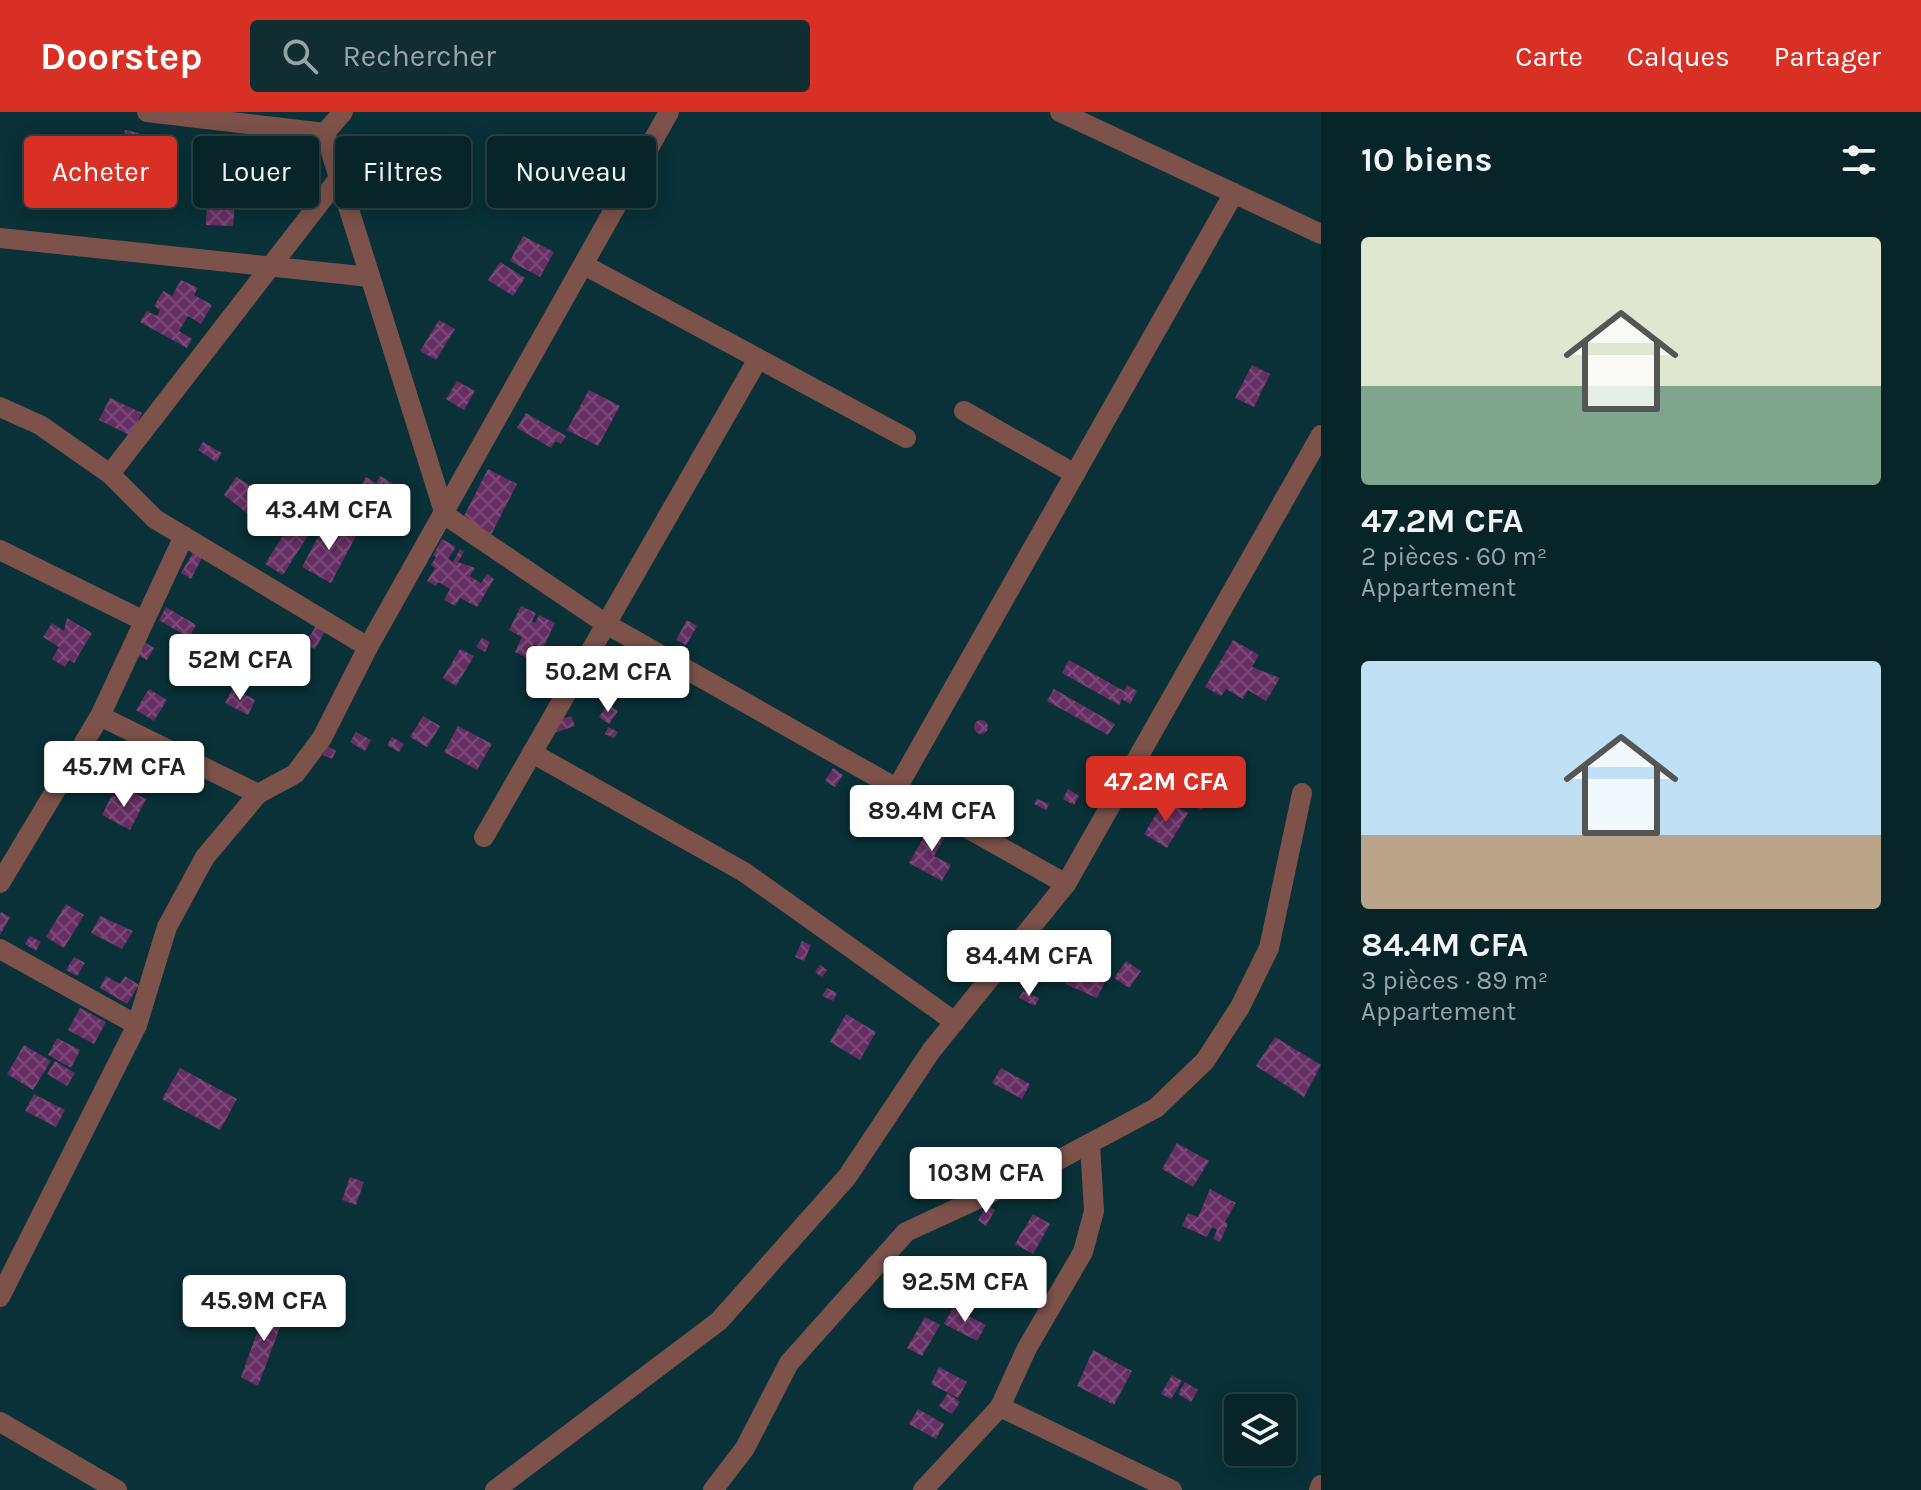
<!DOCTYPE html>
<html lang="fr">
<head>
<meta charset="utf-8">
<style>
	body { margin:0; font-family:Karla,sans-serif; background:#102d31; color:#f1f3f6; height:100vh; display:flex; flex-direction:column; font-size:30px; white-space:nowrap }
	* { box-sizing:border-box; margin:0 }
	p { font-size:26px; color:#98a5a8 }
	.icon { flex:none; width:44px; height:44px; fill:none; stroke:currentColor; stroke-width:2; stroke-linecap:round; stroke-linejoin:round }
	.map { position:relative; flex:1; overflow:hidden }
	.details { display:flex; flex-direction:column; background:#072529; width:600px }
	.details>* { flex:none }
	.top-card { position:absolute; left:24px; top:24px; width:760px; height:72px; display:flex; gap:16px }
	.tools { position:absolute; left:1224px; top:1282px; display:grid; gap:16px }
	.tools a { display:grid; place-items:center; width:72px; height:72px; border-radius:8px; background:#072529; box-shadow:0 4px 20px #0003,0 0 0 2px #284246; font-size:40px }
	.price { position:absolute; translate:-50% -68px; padding:0 18px; border-radius:8px; background:#fff; color:#222; font-size:26px; line-height:52px; filter:drop-shadow(0 2px 4px #0008) }
	.price::after { content:''; position:absolute; left:50%; top:48px; width:24px; height:18px; margin-left:-12px; background:inherit; clip-path:polygon(0 0,100% 0,50% 100%) }
	.price.current { background:#d93025; color:#fff }
	ul { padding:0; list-style:none }
	li { display:grid; align-content:center; gap:16px; height:424px; padding:0 40px }
	li span { display:grid; place-items:center; height:248px; border-radius:8px; color:#555 }
	li>.icon { margin-inline-start:auto }
	span .icon { width:144px; height:144px; fill:#fffc; stroke-width:1 }
	li b { font-size:34px }
	h2 { display:flex; justify-content:space-between; align-items:center; height:96px; padding:0 40px; font-size:34px }
	.tag { padding:0 28px; border-radius:8px; background:#072529; box-shadow:0 4px 20px #0003,0 0 0 2px #284246; font-size:28px; line-height:72px }
	.tag.current { background:#d93025; color:#fff }
	header { display:flex; align-items:center; gap:48px; box-sizing:border-box; height:112px; padding:0 40px; background:#d93025; color:#fff }
	header strong { font-size:38px }
	nav { display:flex; gap:44px; margin-inline-start:auto; font-size:28px }
	.search { width:560px; height:72px; background:#102d31; display:flex; align-items:center; gap:20px; box-sizing:border-box; padding:0 28px; border-radius:8px; color:#98a5a8; font-size:30px }
	main { display:flex; flex:1; min-height:0 }
	.map>svg:first-child { display:block }
	.building { fill:url(#building-cross-hatch) }
	.lines { fill:none; stroke-linecap:round; stroke-linejoin:round }
	.minor { stroke:#7c524b; stroke-width:20 }
</style>
</head>
<body>
<header>
<strong>Doorstep</strong>
<div class="search"><svg class="icon" aria-label="search" viewBox="0 0 24 24"><circle cx="10" cy="10" r="6"/><path d="M15 15l6 6"/></svg>Rechercher</div>
<nav><a>Carte</a><a>Calques</a><a>Partager</a></nav>
</header>
<main>
<div class="map">
<svg width="1321" height="1378" viewBox="0 0 1321 1378">
	<defs>
		<pattern id="building-cross-hatch" width="8" height="8" patternUnits="userSpaceOnUse" patternTransform="scale(2)"><rect width="8" height="8" fill="#672e63"/><path d="M0 0l8 8M0 8l8-8" fill="none" stroke="#7a4c79"/></pattern>
	</defs>
	<rect width="100%" height="100%" fill="#093137"/>
	<!-- building -->
	<g class="building">
		<polygon points="125,18 139,21 135,43 121,40"/>
		<polygon points="68,41 113,51 107,76 62,66"/>
		<polygon points="219,59 253,63 250,84 217,79"/>
		<polygon points="265,69 290,71 288,96 262,94"/>
		<polygon points="207,89 235,91 233,114 206,113"/>
		<polygon points="523,124 554,140 540,165 510,149"/>
		<polygon points="500,150 525,166 513,184 488,168"/>
		<polygon points="181,168 198,176 194,183 212,193 201,212 188,204 179,219 192,227 187,236 140,210 147,199 157,204 160,198 154,194 163,179 172,184"/>
		<polygon points="439,208 455,217 436,248 420,239"/>
		<polygon points="1252,253 1270,262 1254,295 1235,286"/>
		<polygon points="457,269 475,279 464,298 446,287"/>
		<polygon points="589,278 620,294 598,334 567,318"/>
		<polygon points="110,286 142,301 131,324 99,308"/>
		<polygon points="526,301 566,324 561,332 555,329 551,336 517,316"/>
		<polygon points="203,330 222,341 216,350 198,338"/>
		<polygon points="488,357 517,372 491,423 462,408"/>
		<polygon points="380,364 401,376 378,417 346,400 366,365 376,371"/>
		<polygon points="236,365 274,388 262,408 253,406 224,383"/>
		<polygon points="327,408 356,424 331,471 302,455"/>
		<polygon points="292,409 310,420 283,463 265,452"/>
		<polygon points="442,427 456,435 448,447 453,450 460,437 464,440 458,450 475,456 470,464 481,471 487,462 494,467 477,495 460,486 455,494 444,488 450,477 438,470 436,474 427,469 435,456 431,453 436,445 433,443"/>
		<polygon points="194,439 203,444 191,467 181,461"/>
		<polygon points="521,494 536,501 532,509 535,511 539,503 555,511 543,536 534,532 527,546 515,540 522,525 509,518"/>
		<polygon points="166,495 196,513 189,526 159,508"/>
		<polygon points="67,506 92,521 74,551 69,548 65,555 52,547 59,535 43,525 52,511 64,519"/>
		<polygon points="687,508 697,514 686,533 676,528"/>
		<polygon points="316,514 325,519 315,537 305,532"/>
		<polygon points="178,525 190,534 186,539 174,531"/>
		<polygon points="482,526 490,530 485,540 476,535"/>
		<polygon points="141,528 154,536 147,548 133,540"/>
		<polygon points="1233,528 1259,543 1252,555 1280,566 1266,589 1248,578 1243,587 1226,577 1221,584 1205,575"/>
		<polygon points="239,533 257,546 246,562 233,554 237,549 231,545"/>
		<polygon points="460,537 474,544 456,574 443,566"/>
		<polygon points="1069,548 1124,579 1127,573 1137,579 1130,592 1122,587 1119,593 1062,561"/>
		<polygon points="588,557 596,563 590,572 582,565"/>
		<polygon points="233,576 255,588 248,603 225,591"/>
		<polygon points="149,577 167,588 154,609 136,598"/>
		<polygon points="1054,577 1115,612 1108,623 1047,589"/>
		<polygon points="608,592 618,599 609,612 599,605"/>
		<polygon points="423,604 440,614 427,635 410,625"/>
		<polygon points="571,604 575,614 551,622 548,611"/>
		<circle cx="981" cy="615" r="7"/>
		<polygon points="458,614 492,632 477,658 444,640"/>
		<polygon points="608,615 618,620 614,626 605,622"/>
		<polygon points="356,620 371,628 365,639 350,630"/>
		<polygon points="392,625 404,632 399,640 387,633"/>
		<polygon points="327,634 336,639 332,647 323,643"/>
		<polygon points="1181,653 1216,670 1202,698 1167,680"/>
		<polygon points="833,656 843,663 835,675 825,669"/>
		<polygon points="862,673 871,678 865,687 857,682"/>
		<polygon points="1068,677 1079,684 1074,693 1063,687"/>
		<polygon points="128,678 146,687 130,718 102,703 112,683 122,688"/>
		<polygon points="1037,687 1049,692 1046,698 1034,692"/>
		<polygon points="1165,688 1188,701 1167,736 1144,722"/>
		<polygon points="933,709 949,718 934,744 951,753 942,769 909,751"/>
		<polygon points="66,792 84,803 64,836 46,825"/>
		<polygon points="1,800 10,805 0,823 0,802"/>
		<polygon points="100,804 133,819 122,837 91,821"/>
		<polygon points="30,824 41,830 36,839 25,832"/>
		<polygon points="802,829 811,833 804,849 795,845"/>
		<polygon points="74,845 85,851 77,864 66,858"/>
		<polygon points="1126,849 1141,859 1129,876 1114,866"/>
		<polygon points="820,853 827,858 822,865 815,860"/>
		<polygon points="1073,855 1105,870 1097,886 1065,872"/>
		<polygon points="106,864 120,872 125,864 139,873 127,892 100,876"/>
		<polygon points="827,876 837,881 833,889 822,884"/>
		<polygon points="1023,879 1039,886 1035,894 1019,886"/>
		<polygon points="80,896 106,910 94,932 68,918"/>
		<polygon points="846,902 876,920 860,948 830,930"/>
		<polygon points="1275,925 1321,953 1304,985 1256,954"/>
		<polygon points="57,926 80,938 71,956 48,943"/>
		<polygon points="24,933 51,949 33,978 7,962"/>
		<polygon points="55,949 75,961 67,974 47,962"/>
		<polygon points="180,956 237,987 220,1018 162,987"/>
		<polygon points="1001,956 1030,972 1022,987 992,971"/>
		<polygon points="34,982 65,998 56,1015 25,999"/>
		<polygon points="1177,1031 1209,1049 1193,1075 1162,1057"/>
		<polygon points="350,1065 364,1070 356,1093 342,1088"/>
		<polygon points="1210,1077 1236,1091 1225,1110 1228,1112 1220,1130 1213,1127 1217,1118 1212,1115 1207,1125 1182,1114 1188,1101 1198,1105"/>
		<polygon points="987,1093 995,1098 986,1114 978,1108"/>
		<polygon points="1033,1102 1050,1112 1033,1142 1015,1132"/>
		<polygon points="267,1193 288,1194 258,1274 241,1265"/>
		<polygon points="953,1196 986,1213 977,1229 944,1212"/>
		<polygon points="925,1205 940,1213 922,1244 907,1236"/>
		<polygon points="1093,1238 1132,1259 1114,1293 1077,1274"/>
		<polygon points="939,1255 967,1270 958,1286 931,1272"/>
		<polygon points="1172,1263 1182,1269 1171,1287 1161,1282"/>
		<polygon points="1185,1270 1198,1278 1191,1290 1178,1282"/>
		<polygon points="948,1281 960,1290 952,1302 939,1294"/>
		<polygon points="918,1297 944,1312 936,1327 909,1312"/>
	</g>
	<g class="lines">
		<!-- minor -->
		<g class="minor">
			<polyline points="147,0 325,21"/>
			<polyline points="1060,0 1321,122"/>
			<polyline points="325,21 445,403 606,512 1066,772"/>
			<polyline points="325,21 343,0"/>
			<polyline points="0,126 370,165"/>
			<polyline points="584,153 906,326"/>
			<polyline points="0,295 40,313 110,362 155,407 368,535"/>
			<polyline points="964,299 1075,362"/>
			<polyline points="110,362 339,66"/>
			<polyline points="0,438 144,509"/>
			<polyline points="100,604 258,682"/>
			<polyline points="532,641 744,760 955,910"/>
			<polyline points="897,676 1234,81"/>
			<polyline points="484,725 758,247"/>
			<polyline points="0,771 100,604 184,424"/>
			<polyline points="0,837 137,913"/>
			<polyline points="0,1185 137,913 167,815 205,745 258,682 295,662 322,626 368,535 669,0"/>
			<polyline points="1000,1295 1172,1378"/>
			<polyline points="0,1310 117,1378"/>
			<polyline points="495,1378 719,1209 847,1065 931,939 1066,772 1321,323"/>
			<polyline points="713,1378 745,1336 789,1251 906,1120 1034,1061 1156,996 1205,949 1240,895 1269,836 1302,681"/>
			<polyline points="923,1378 1000,1295 1027,1236 1083,1140 1094,1099 1090,1032"/>
			<polyline points="1319,1378 1321,1373"/>
		</g>
	</g>
</svg>
<div class="tools">
<a><svg class="icon" aria-label="layers" viewBox="0 0 24 24"><path d="M12 4l9 5-9 5-9-5zM3 14l9 5 9-5"/></svg></a>
</div>
<b class="price" style="left:329px;top:440px">43.4M CFA</b>
<b class="price" style="left:240px;top:590px">52M CFA</b>
<b class="price" style="left:608px;top:602px">50.2M CFA</b>
<b class="price" style="left:124px;top:697px">45.7M CFA</b>
<b class="price current" style="left:1166px;top:712px">47.2M CFA</b>
<b class="price" style="left:932px;top:741px">89.4M CFA</b>
<b class="price" style="left:1029px;top:886px">84.4M CFA</b>
<b class="price" style="left:986px;top:1103px">103M CFA</b>
<b class="price" style="left:965px;top:1212px">92.5M CFA</b>
<b class="price" style="left:264px;top:1231px">45.9M CFA</b>
<div class="top-card">
<a class="tag current">Acheter</a>
<a class="tag">Louer</a>
<a class="tag">Filtres</a>
<a class="tag">Nouveau</a>
</div>
</div>
<section class="details">
<h2>10 biens<svg class="icon" aria-label="filters" viewBox="0 0 24 24"><path d="M4 7h16M4 17h16"/><circle cx="9" cy="7" r="2"/><circle cx="15" cy="17" r="2"/></svg></h2>
<ul>
<li><span style="background:linear-gradient(#dfe7d0 60%,#7fa58c 0)"><svg class="icon" aria-label="home" viewBox="0 0 24 24"><path d="M3 11l9-7 9 7M6 9v11h12V9"/></svg></span><div><b>47.2M CFA</b><p>2 pièces · 60 m²</p><p>Appartement</p></div></li>
<li><span style="background:linear-gradient(#bfe0f5 70%,#b9a48a 0)"><svg class="icon" aria-label="home" viewBox="0 0 24 24"><path d="M3 11l9-7 9 7M6 9v11h12V9"/></svg></span><div><b>84.4M CFA</b><p>3 pièces · 89 m²</p><p>Appartement</p></div></li>
</ul>
</section>
</main>
</body>
</html>
